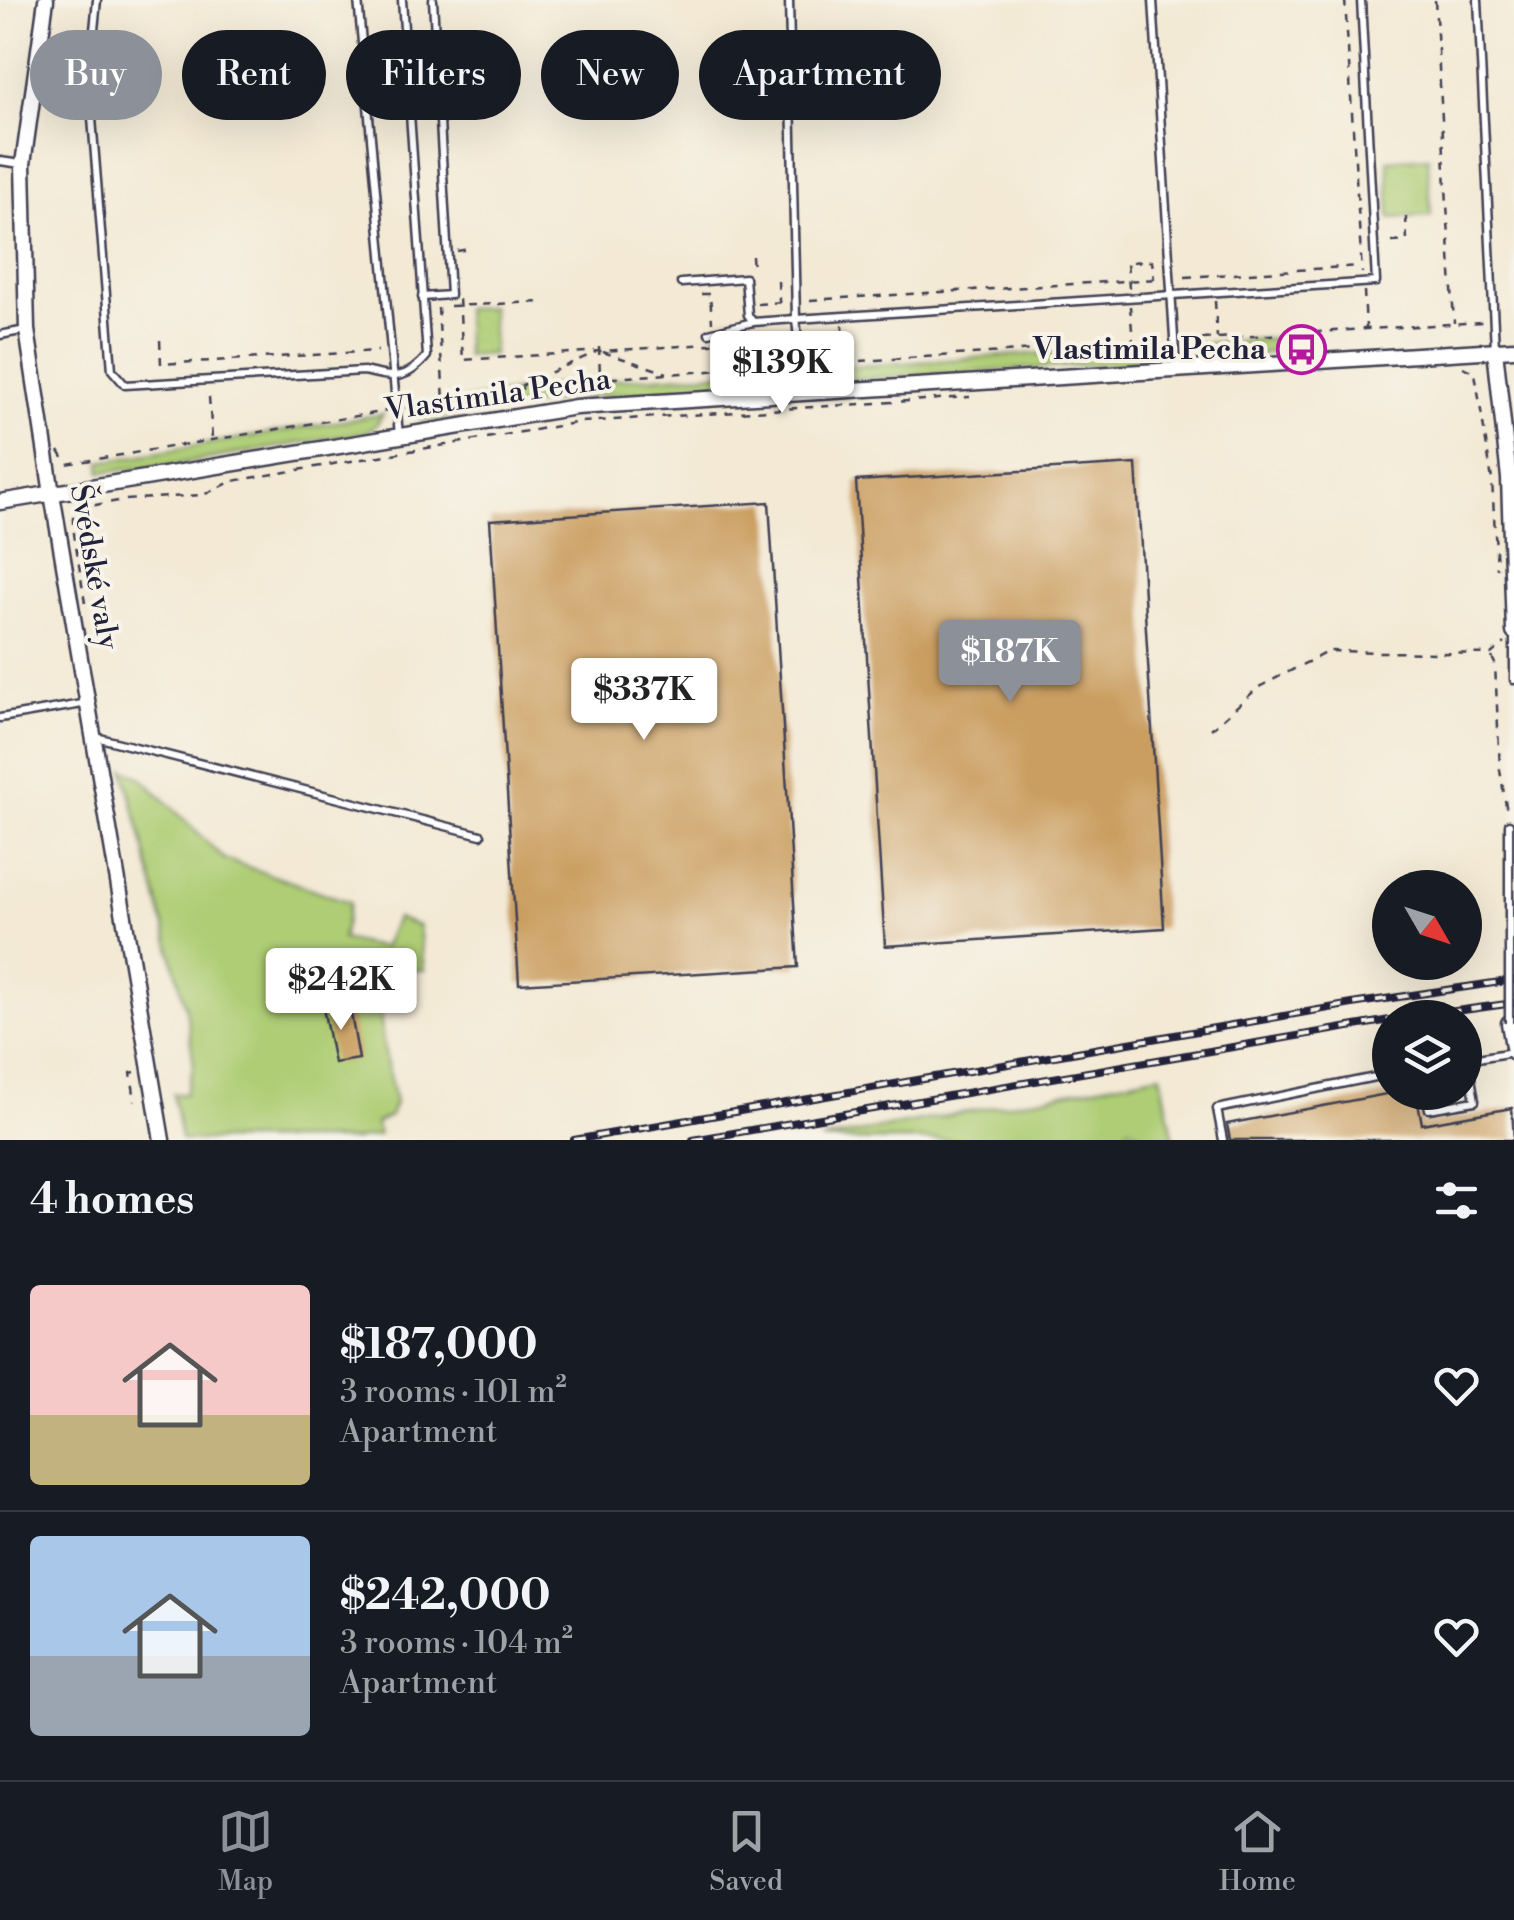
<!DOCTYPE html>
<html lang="en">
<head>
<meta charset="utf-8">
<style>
	body { margin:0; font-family:"Libre Bodoni",serif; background:#20242c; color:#f1f3f6; height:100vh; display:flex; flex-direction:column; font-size:38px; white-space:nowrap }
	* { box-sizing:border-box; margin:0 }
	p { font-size:32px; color:#9ea1a6 }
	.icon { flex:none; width:55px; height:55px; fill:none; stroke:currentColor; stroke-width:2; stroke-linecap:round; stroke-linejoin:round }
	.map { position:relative; height:1140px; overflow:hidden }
	.details { display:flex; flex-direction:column; background:#171b24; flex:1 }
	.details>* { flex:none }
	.banner { position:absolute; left:30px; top:30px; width:1000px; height:90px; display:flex; gap:20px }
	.needle { width:65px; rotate:129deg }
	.tools { position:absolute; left:1372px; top:870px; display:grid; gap:20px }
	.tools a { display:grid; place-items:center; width:110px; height:110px; border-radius:50%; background:#171b24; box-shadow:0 10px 40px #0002; font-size:50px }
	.price { position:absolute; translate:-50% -85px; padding:0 22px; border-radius:10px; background:#fff; color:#222; font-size:32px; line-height:65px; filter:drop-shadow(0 2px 5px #0008) }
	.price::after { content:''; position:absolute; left:50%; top:60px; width:30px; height:22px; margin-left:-15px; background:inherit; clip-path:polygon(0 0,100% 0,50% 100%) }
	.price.selected { background:#8c9099; color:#fff }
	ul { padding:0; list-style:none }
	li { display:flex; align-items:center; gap:30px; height:250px; padding:0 30px }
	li+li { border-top:2px solid #363941 }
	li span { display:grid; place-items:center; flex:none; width:280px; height:200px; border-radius:10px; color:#555 }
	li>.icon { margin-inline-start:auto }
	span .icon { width:120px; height:120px; fill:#fffc; stroke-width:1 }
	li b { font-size:42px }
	h2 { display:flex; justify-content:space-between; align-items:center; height:120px; padding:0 30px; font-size:42px }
	.pill { padding:0 35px; border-radius:45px; background:#171b24; box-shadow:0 10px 40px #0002; font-size:35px; line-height:90px }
	.pill.selected { background:#8c9099; color:#fff }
	.menu { display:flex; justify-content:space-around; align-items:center; height:140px; border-top:2px solid #363941; background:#171b24; font-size:28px; color:#9ea1a6 }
	.menu a { display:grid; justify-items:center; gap:5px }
	.menu .selected { color:#8c9099 }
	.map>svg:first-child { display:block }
	.green { fill:#aecd74; stroke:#687858; stroke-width:2.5 }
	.building { fill:#ca9e61 }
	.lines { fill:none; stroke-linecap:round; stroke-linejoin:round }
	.lane-casing { stroke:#414052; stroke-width:11 }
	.street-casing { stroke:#414052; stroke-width:19 }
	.path { stroke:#414052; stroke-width:2.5; stroke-dasharray:8 8; stroke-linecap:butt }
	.lane { stroke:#fff; stroke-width:6 }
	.street { stroke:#fff; stroke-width:14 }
	.rail-casing { stroke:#22223b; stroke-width:8 }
	.rail { stroke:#f7f3e8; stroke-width:4; stroke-dasharray:11; stroke-linecap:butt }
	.lane-bridge-casing { stroke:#414052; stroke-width:11; stroke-linecap:butt }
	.lane-bridge { stroke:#fff; stroke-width:6 }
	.labels { text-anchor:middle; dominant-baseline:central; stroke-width:8; stroke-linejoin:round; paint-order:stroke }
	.poi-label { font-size:30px; font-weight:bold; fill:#22223b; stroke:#f7f3e8; text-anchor:end }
	.street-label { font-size:30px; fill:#22223b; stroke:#f7f3e8 }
</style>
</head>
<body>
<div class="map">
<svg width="1514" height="1140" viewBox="0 0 1514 1140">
	<rect width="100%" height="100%" fill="#f7f3e8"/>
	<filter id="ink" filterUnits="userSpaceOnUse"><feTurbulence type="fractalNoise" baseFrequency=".01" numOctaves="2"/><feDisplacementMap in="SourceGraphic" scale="20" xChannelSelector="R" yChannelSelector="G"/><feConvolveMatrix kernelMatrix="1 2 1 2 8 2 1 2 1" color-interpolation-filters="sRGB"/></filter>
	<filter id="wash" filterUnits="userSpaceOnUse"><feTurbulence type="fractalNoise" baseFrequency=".0048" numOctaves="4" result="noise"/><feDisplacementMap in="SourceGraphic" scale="40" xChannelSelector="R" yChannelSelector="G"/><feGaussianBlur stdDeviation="2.25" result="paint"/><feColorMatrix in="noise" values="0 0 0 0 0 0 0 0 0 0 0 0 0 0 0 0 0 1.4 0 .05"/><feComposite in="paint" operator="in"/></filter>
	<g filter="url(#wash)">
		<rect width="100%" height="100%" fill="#f3e9d4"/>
		<!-- green -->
		<g class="green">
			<polygon points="1428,157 1431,216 1390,218 1388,160"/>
			<polygon points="491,307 493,354 466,356 464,308"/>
			<path d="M1293,337L1294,345C1264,354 1215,369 1191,344Z"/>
			<polygon points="1160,345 1150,357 1138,362 844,380 829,377 819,369"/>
			<polygon points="786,369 778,379 766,385 580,397 433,421 422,420 410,409 577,382"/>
			<polygon points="383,414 376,425 365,432 179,464 101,472 101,462"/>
			<path d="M124,769L141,777L224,859L350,902L342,939L383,948L396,918L419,926L424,970C354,964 389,1063 395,1103L390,1116L376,1123L378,1135L353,1140H181L173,1094H185L194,1065L186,1009Z"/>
			<polygon points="1161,1074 1174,1140 1148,1140 1129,1127 1120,1140 822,1140"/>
		</g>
		<g id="blocks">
			<!-- building -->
			<g class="building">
				<polygon points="1136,464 1164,928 885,946 856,481"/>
				<polygon points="769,502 798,967 519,984 490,520"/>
				<polygon points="349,1003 359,1059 334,1063 323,1008"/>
				<polygon points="1397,1092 1416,1092 1422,1124 1512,1108 1514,1140 1230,1140 1227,1124"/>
			</g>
		</g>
	</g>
	<g filter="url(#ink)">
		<use href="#blocks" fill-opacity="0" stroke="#414052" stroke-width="2.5"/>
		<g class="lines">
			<defs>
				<g id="lane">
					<path d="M97,0L89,80L112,370L125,385L364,371C394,378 406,381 427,356L402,0"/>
					<polyline points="358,0 399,435"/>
					<polyline points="789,0 796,319 803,391"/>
					<polyline points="1153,0 1176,370"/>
					<polyline points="1478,0 1495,348"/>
					<polyline points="0,161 21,164"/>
					<polyline points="681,283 745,278 748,315 753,322"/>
					<polyline points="422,297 450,295 433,0"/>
					<polyline points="709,333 753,322 796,319 1376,282 1361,0"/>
					<polyline points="0,335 26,330"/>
					<polyline points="1514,640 1514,680"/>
					<polyline points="0,718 88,703"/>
					<polyline points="96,737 481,835"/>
					<polyline points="1509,943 1509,824"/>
					<polyline points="1466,1060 1513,1052"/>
					<polyline points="1426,1092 1429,1109 1475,1101 1468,1060"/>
					<polyline points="1223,1140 1217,1109 1390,1074"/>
				</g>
				<g id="street">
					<polyline points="46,0 23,164 27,330 52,494 162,1140"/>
					<polyline points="1495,350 1509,478 1514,632"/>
					<polyline points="0,502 576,407 1514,349"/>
					<polyline points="1509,1023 1514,1052"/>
				</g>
			</defs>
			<!-- lane casing -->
			<use href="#lane" class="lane-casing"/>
			<!-- street casing -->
			<use href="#street" class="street-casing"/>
			<!-- path -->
			<g class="path">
				<polyline points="1345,0 1362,273"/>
				<polyline points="1435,0 1454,323"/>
				<polyline points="47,93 79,96"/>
				<polyline points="100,95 145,91"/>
				<polyline points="1392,242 1407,241 1406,217"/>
				<polyline points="457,251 469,249"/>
				<polyline points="752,256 753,272"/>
				<polyline points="1185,277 1360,266"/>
				<polyline points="778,281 779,301"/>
				<polyline points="1129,288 1127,262 1152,261 1154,279"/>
				<polyline points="1364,291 1366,328"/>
				<polyline points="701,294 710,294 712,322"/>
				<polyline points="459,299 463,360 757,341 777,365"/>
				<polyline points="810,300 1157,279"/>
				<polyline points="1215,301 1217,338"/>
				<polyline points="757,304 784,302"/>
				<polyline points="450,306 542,302"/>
				<polyline points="1130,306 1133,342"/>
				<polyline points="438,308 444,400"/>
				<polyline points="843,325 845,362"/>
				<polyline points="160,340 161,364 378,351"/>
				<polyline points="1186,340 1483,322"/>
				<polyline points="599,347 600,377"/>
				<polyline points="603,352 667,373"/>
				<polyline points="812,364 1163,342"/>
				<polyline points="1463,367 1475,373 1492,480 1497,569"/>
				<polyline points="521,386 596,352"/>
				<polyline points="209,397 212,438"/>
				<polyline points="405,408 560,382 789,365"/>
				<polyline points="59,451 67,464 387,411"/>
				<polyline points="85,603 73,527 73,518 84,507 124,500 203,495 233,481 581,422 970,397"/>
				<polyline points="1492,657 1495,664 1500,770 1507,812"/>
				<polyline points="1211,729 1259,687 1329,651 1491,654 1505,643"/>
				<polyline points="135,1072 131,1073 135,1101"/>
			</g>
			<!-- lane -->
			<use href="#lane" class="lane"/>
			<!-- street -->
			<use href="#street" class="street"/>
			<defs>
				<g id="rail">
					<polyline points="1405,1018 1514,1003"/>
					<polyline points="574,1140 1358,1003 1514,980"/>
					<polyline points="693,1140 1390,1020"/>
				</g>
			</defs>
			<!-- rail casing -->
			<use href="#rail" class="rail-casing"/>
			<!-- rail -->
			<use href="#rail" class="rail"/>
			<defs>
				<polyline id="lane-bridge" points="1509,943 1509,1023"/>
			</defs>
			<!-- lane-bridge casing -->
			<use href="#lane-bridge" class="lane-bridge-casing"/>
			<!-- lane-bridge -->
			<use href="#lane-bridge" class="lane-bridge"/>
		</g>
	</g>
	<!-- icons -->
	<defs>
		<symbol id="bus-ring" viewBox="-11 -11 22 22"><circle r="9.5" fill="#f7f3e8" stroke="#b5179e" stroke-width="1.5"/><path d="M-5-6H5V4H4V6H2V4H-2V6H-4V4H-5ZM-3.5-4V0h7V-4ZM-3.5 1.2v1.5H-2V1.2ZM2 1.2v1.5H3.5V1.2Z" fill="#b5179e"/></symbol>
	</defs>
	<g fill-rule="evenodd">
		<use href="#bus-ring" x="1274" y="322" width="55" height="55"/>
	</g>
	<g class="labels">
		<!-- poi labels -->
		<g class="poi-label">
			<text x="1266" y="350">Vlastimila Pecha</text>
		</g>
		<!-- street labels -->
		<g class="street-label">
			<text transform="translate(498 395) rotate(-8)">Vlastimila Pecha</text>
			<text transform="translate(94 567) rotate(80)">Švédské valy</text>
		</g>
	</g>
</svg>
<div class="tools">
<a><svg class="needle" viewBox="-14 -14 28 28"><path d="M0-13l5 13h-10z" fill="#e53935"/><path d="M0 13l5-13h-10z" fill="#9ea1a6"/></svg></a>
<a><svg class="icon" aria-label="layers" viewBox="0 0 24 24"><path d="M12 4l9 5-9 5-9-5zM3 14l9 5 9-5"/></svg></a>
</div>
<b class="price" style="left:782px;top:416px">$139K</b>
<b class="price selected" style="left:1010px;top:705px">$187K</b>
<b class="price" style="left:644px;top:743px">$337K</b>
<b class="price" style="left:341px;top:1033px">$242K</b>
<div class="banner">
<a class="pill selected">Buy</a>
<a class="pill">Rent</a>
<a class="pill">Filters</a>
<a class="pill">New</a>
<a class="pill">Apartment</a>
</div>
</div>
<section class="details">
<h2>4 homes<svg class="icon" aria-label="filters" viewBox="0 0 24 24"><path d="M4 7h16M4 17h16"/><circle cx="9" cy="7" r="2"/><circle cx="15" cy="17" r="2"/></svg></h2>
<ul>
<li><span style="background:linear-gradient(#f6c9c9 65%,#c2b280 0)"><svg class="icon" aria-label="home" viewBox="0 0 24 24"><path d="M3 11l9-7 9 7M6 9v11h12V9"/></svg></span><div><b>$187,000</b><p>3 rooms · 101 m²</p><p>Apartment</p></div><svg class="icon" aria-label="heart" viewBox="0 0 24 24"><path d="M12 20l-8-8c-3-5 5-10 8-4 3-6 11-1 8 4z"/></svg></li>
<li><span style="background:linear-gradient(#a9c7e8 60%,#9aa5b1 0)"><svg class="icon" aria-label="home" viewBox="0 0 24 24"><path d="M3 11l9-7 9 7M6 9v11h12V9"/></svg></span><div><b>$242,000</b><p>3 rooms · 104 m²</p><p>Apartment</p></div><svg class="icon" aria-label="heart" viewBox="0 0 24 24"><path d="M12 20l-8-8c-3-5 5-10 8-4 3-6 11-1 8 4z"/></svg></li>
</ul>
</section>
<nav class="menu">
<a class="selected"><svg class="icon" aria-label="map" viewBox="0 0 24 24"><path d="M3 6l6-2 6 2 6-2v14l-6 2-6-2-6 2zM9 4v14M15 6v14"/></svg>Map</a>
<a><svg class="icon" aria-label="saved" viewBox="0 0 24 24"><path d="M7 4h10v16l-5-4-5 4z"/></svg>Saved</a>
<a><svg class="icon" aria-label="home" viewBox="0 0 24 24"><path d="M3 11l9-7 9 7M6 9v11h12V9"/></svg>Home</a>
</nav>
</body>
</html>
